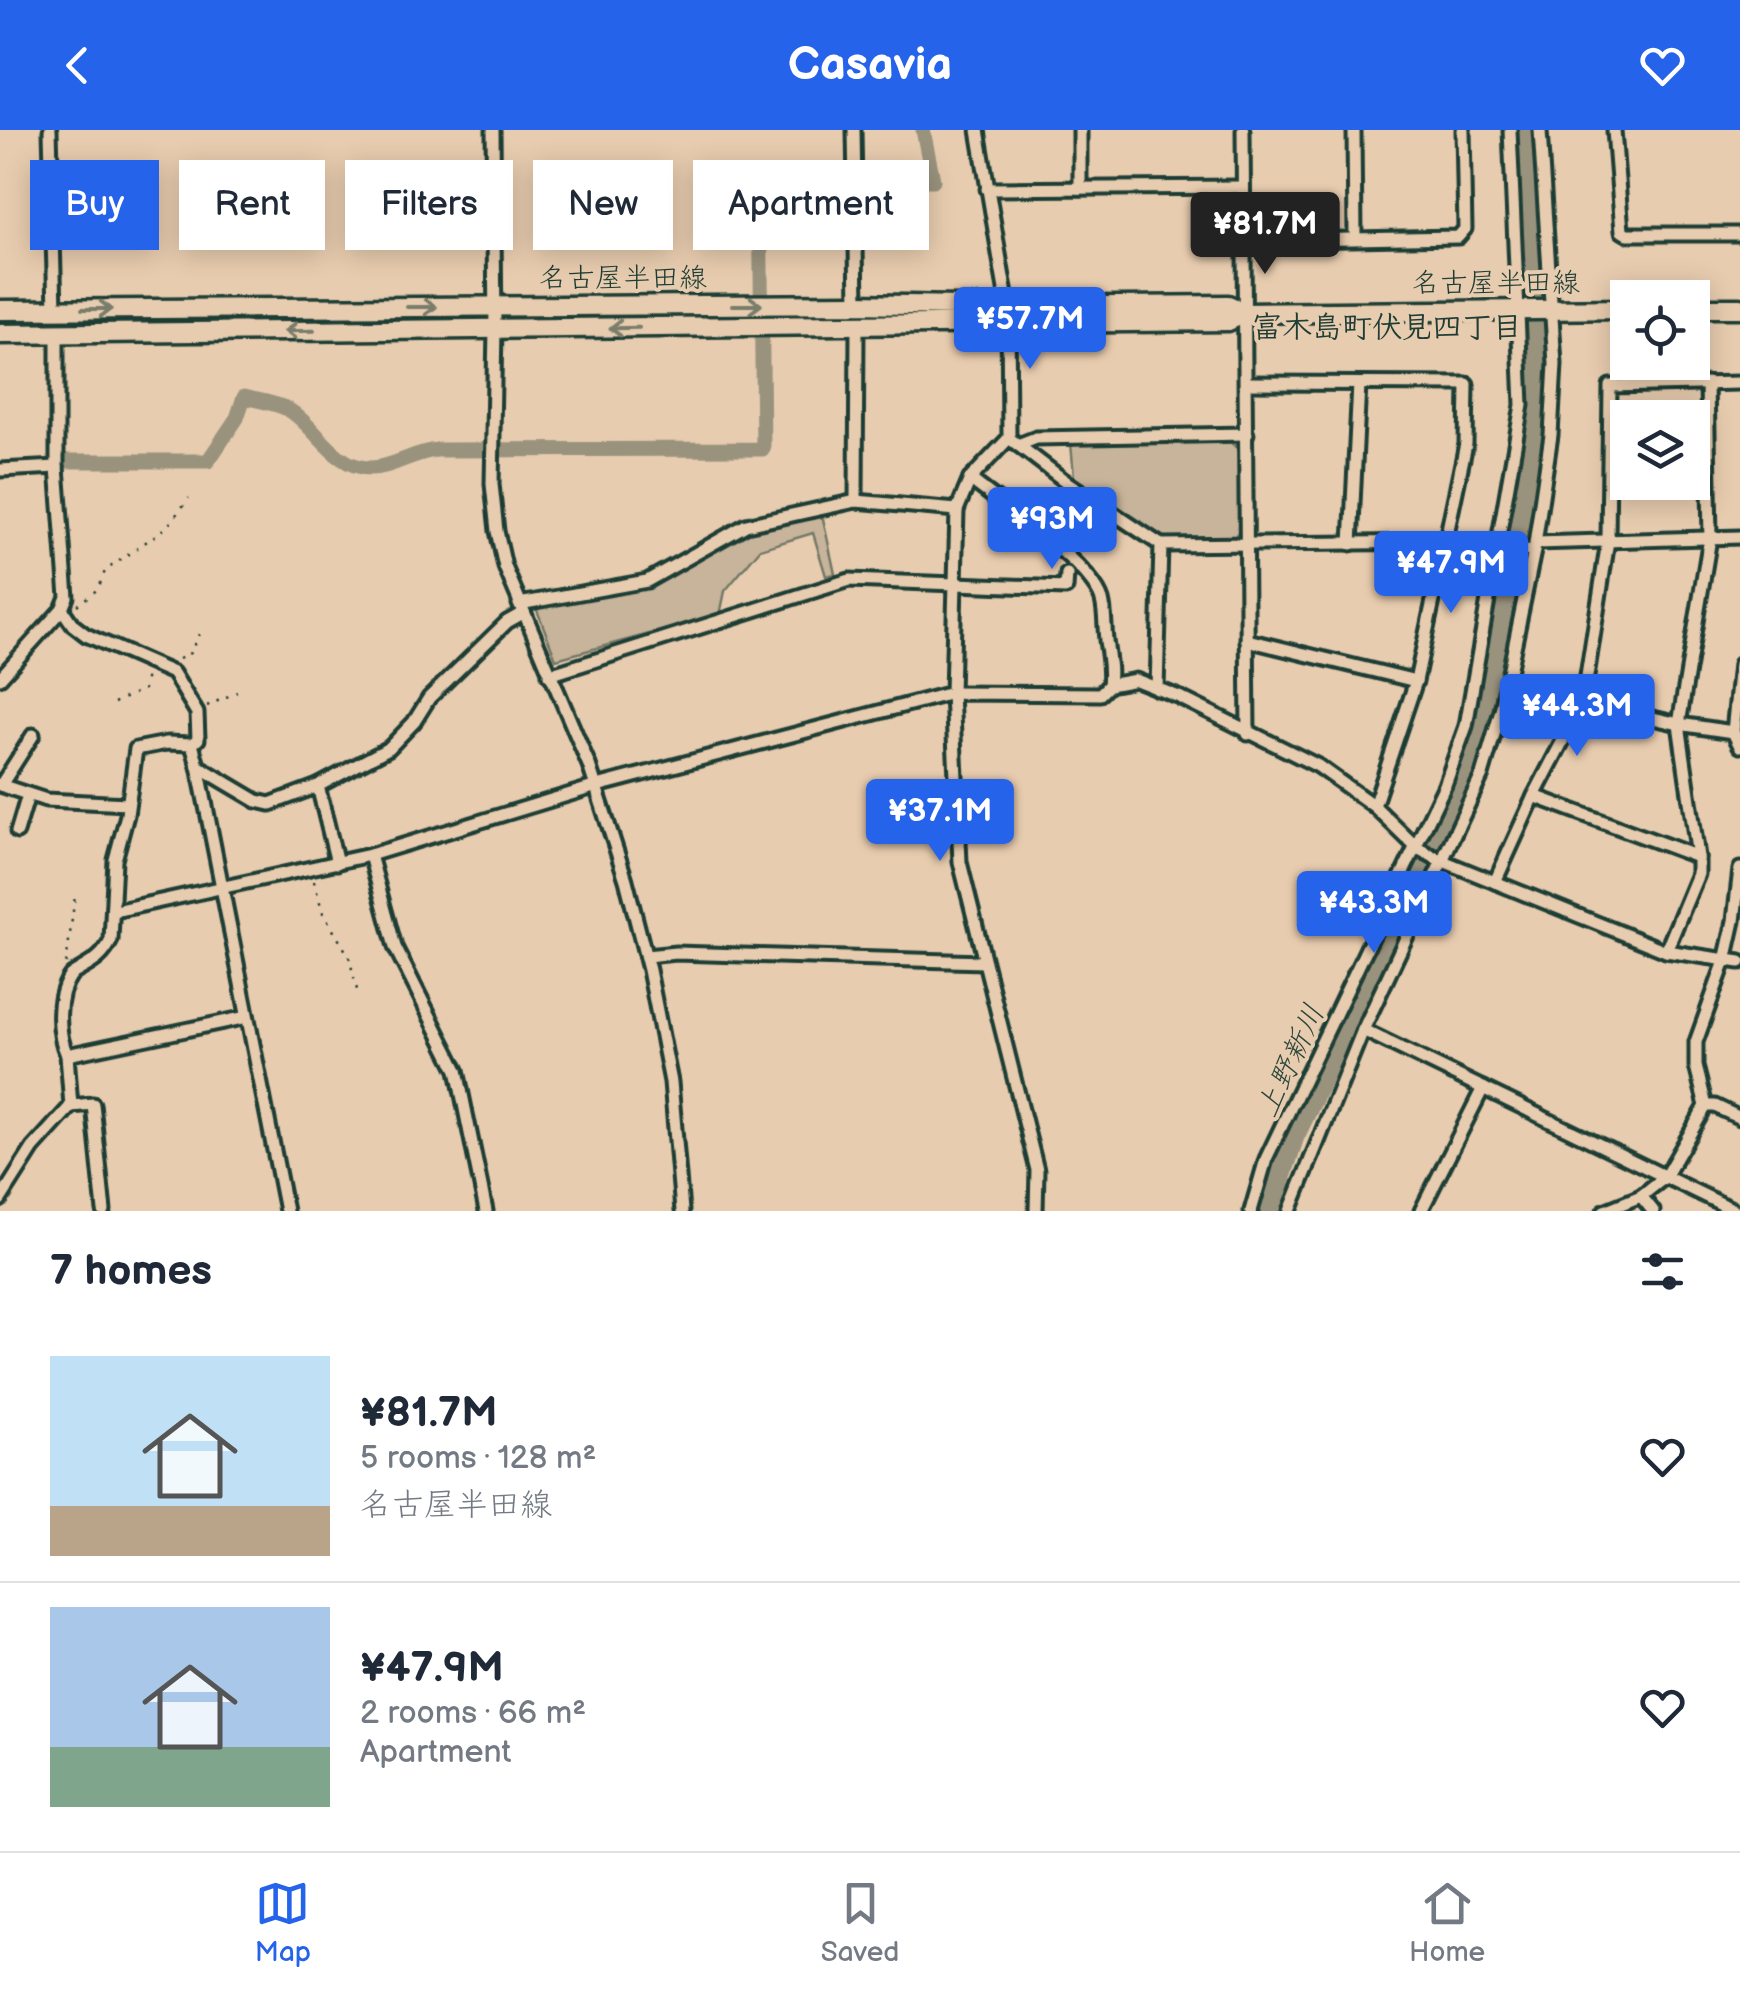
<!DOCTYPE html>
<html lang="en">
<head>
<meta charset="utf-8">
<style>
	body { margin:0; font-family:"Balsamiq Sans","Klee One",sans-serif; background:#f2f2f3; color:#1f2937; height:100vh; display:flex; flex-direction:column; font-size:38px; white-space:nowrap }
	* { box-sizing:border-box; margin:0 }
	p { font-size:32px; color:#747a83 }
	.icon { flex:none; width:55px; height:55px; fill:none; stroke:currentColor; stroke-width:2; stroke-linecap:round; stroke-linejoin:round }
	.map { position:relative; height:1081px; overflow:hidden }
	.panel { display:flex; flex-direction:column; background:#fff; flex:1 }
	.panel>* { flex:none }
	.hud { position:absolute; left:30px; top:30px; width:1000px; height:90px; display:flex; gap:20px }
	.tools { position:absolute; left:1610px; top:150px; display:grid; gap:20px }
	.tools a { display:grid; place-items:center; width:100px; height:100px; border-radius:0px; background:#fff; box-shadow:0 5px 25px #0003; font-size:50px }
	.price { position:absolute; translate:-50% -85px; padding:0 22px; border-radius:10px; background:#2563eb; color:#fff; font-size:32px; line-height:65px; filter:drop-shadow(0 2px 5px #0008) }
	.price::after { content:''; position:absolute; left:50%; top:60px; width:30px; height:22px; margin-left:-15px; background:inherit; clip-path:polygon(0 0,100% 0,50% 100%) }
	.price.active { background:#222; color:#fff }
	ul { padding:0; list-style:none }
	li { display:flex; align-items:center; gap:30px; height:250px; padding:0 50px }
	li+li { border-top:2px solid #e0e1e3 }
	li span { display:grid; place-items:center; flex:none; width:280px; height:200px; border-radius:0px; color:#555 }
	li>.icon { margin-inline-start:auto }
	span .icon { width:120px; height:120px; fill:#fffc; stroke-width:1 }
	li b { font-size:42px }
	h2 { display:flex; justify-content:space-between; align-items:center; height:120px; padding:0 50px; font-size:42px }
	.tag { padding:0 35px; border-radius:0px; background:#fff; box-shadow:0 5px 25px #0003; font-size:35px; line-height:90px }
	.tag.active { background:#2563eb; color:#fff }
	header { display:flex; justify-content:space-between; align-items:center; height:130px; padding:0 50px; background:#2563eb; color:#fff; font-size:45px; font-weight:700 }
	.dock { display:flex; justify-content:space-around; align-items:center; height:140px; border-top:2px solid #e0e1e3; background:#fff; font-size:28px; color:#747a83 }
	.dock a { display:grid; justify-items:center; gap:5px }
	.dock .active { color:#2563eb }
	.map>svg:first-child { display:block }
	.green { fill:#c7b49a; stroke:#737867; stroke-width:2.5 }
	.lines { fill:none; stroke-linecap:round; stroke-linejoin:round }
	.canal { stroke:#99937e; stroke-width:15 }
	.river { stroke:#99937e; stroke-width:25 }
	.minor-casing { stroke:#1f3d34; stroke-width:19 }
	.primary-casing { stroke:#1f3d34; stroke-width:25 }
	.path { stroke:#1f3d34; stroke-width:2.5; stroke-dasharray:2.5 8; stroke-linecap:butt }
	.minor { stroke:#e8ccaf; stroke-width:11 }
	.primary { stroke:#e8ccaf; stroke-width:18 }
	.oneway { stroke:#797d6b }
	.labels { text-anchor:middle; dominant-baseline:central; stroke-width:8; stroke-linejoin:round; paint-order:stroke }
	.street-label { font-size:28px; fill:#1f3d34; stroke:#e8ccaf }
	.neighbourhood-label { font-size:30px; font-weight:bold; fill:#1f3d34; stroke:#e8ccaf }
	.water-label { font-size:30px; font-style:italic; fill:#2b463b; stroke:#e8ccaf }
</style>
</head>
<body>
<header><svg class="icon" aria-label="back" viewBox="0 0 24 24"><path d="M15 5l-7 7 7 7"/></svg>Casavia<svg class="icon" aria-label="heart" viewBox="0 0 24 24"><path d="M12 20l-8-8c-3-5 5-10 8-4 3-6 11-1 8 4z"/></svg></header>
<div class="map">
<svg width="1740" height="1081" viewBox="0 0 1740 1081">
	<rect width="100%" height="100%" fill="#e8ccaf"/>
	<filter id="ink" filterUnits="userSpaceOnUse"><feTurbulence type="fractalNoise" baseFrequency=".01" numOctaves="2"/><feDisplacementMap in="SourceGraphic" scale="20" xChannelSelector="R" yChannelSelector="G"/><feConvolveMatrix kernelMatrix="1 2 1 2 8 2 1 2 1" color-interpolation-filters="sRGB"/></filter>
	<g filter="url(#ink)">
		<!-- green -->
		<g class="green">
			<polygon points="1228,310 1238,319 1239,401 1234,407 1161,408 1074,347 1071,313"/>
			<polygon points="822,384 835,444 826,446 813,403 760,419 725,461 720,485 556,529 535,475 648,455 751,399"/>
		</g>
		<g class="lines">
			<!-- canal -->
			<path class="canal" d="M65,331H208L237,288L244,267C259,271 277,273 289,280C317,297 334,338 370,338C393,338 413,322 437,320L763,319L760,52L933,50L923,0"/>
			<!-- river -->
			<polyline class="river" points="1268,1081 1292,1006 1420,740 1488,586 1531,336 1538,256 1524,0"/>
			<defs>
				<g id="minor">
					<polyline points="50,0 55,179"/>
					<polyline points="493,0 495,199 492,354 497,401 505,437 589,635 626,750 649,840 671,952 682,1081"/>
					<polyline points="854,0 857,174"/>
					<polyline points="1080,0 1080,58"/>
					<polyline points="1243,0 1248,604"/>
					<polyline points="1354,0 1355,108"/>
					<polyline points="1614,0 1622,101 1627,104 1740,104"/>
					<polyline points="987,59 1243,57"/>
					<polyline points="1244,111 1458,107 1465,99 1463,0"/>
					<polyline points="1247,253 1467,254 1466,314 1416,551 1374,676"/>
					<polyline points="1009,308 1065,351 1161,415 1157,559"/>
					<polyline points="1018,315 1036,308 1247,304"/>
					<polyline points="0,340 57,337"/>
					<path d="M970,349C1001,374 1091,434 1102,470C1106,485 1104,502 1107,517C1109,532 1111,540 1109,555"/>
					<polyline points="856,371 857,196"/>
					<polyline points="957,380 952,563 960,732 1037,1040 1036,1081"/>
					<polyline points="1536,413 1740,407"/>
					<polyline points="1351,414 1359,254"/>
					<polyline points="1161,415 1446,412 1534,421 1551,305 1555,234 1540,0"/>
					<polyline points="519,474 647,451 746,395 856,371 957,380 970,349 1009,308 1008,177 978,0"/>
					<polyline points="62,479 73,495 86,505 173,543 197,583 198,609 192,614"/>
					<polyline points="1247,510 1416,551"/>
					<polyline points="549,545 849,450 1066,458 1067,444"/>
					<polyline points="0,548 62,479 67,467 57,337 57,204"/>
					<polyline points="1583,572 1679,594 1733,602 1740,616"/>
					<polyline points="1733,602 1740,534"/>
					<polyline points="198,636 286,1081"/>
					<polyline points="0,655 46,670 128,674"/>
					<polyline points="1,655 33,605"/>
					<polyline points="318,656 337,733"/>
					<polyline points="1534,666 1698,727"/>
					<polyline points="17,702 28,665"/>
					<polyline points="370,725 395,817 457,940 486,1081"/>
					<polyline points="1495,752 1534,666 1583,572 1608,411 1610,256 1740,253"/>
					<polyline points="115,781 370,725 597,656 952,563 1100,564 1109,555 1136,550 1179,567 1318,636 1374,676 1417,718 1438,729 1666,821 1740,832"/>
					<polyline points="1666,821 1698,744 1698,727 1679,594 1710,408 1707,253"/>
					<polyline points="646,826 676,823 984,832"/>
					<polyline points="1363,900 1736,1081"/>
					<path d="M67,925C57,903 56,865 71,845C88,834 102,830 111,810L115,730L127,685L136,619L167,613L192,614L198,636L257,671L270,674L318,656L389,618L414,592L429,568L507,492L523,483"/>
					<polyline points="1706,976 1715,976 1740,988"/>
					<polyline points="1641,1066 1653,1081"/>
					<polyline points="0,1070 33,1018 71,976"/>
					<polyline points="104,1081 93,974 71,976 67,925 247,887"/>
					<polyline points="1251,1081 1266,1029 1445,655 1466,596 1522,275 1510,0"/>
					<polyline points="1290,1081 1363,900 1482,645 1501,581 1534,421"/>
					<polyline points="1421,1081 1483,958"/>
					<polyline points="1604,1081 1641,1066 1665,1047 1706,976 1696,936 1696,912 1725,831 1734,791 1740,739"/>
				</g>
				<g id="primary">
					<polyline points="1692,178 1740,178"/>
					<polyline points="0,180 857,174 1008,177 1228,175 1245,183"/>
					<polyline points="0,204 1228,191 1245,183 1628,179"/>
				</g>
			</defs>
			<!-- minor casing -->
			<use href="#minor" class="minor-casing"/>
			<!-- primary casing -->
			<use href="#primary" class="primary-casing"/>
			<!-- path -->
			<g class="path">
				<polyline points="77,475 98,459 105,441 167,397 189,368"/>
				<polyline points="179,529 190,523 199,504"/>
				<polyline points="114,573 144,559 147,544"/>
				<polyline points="207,576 237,562"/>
				<polyline points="314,751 323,783 349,826 357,860"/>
				<polyline points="66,834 75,766"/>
			</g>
			<!-- minor -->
			<use href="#minor" class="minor"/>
			<!-- primary -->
			<use href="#primary" class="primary"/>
		</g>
		<!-- one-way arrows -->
		<defs><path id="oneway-shaft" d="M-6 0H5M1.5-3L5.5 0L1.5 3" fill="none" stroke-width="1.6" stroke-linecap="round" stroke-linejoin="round" transform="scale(2.5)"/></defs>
		<g class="oneway">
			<use href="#oneway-shaft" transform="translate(747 175)"/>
			<use href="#oneway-shaft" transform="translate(422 177)"/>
			<use href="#oneway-shaft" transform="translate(97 179)"/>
			<use href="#oneway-shaft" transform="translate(624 198) rotate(179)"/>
			<use href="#oneway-shaft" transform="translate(299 201) rotate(179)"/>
		</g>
	</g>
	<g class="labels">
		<!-- street labels -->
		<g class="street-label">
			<text x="623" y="148">名古屋半田線</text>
			<text x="1496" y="153">名古屋半田線</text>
		</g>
		<!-- neighbourhood labels -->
		<g class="neighbourhood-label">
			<text x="1387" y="198">富木島町伏見四丁目</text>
		</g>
		<!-- water labels -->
		<g class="water-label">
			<text transform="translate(1291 931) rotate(-65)">上野新川</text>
		</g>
	</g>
</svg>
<div class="tools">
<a><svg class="icon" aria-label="locate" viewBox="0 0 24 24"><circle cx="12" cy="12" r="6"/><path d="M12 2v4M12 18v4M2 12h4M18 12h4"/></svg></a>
<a><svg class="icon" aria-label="layers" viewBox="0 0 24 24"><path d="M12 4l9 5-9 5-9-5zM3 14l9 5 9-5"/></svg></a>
</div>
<b class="price active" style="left:1265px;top:147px">¥81.7M</b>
<b class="price" style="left:1030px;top:242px">¥57.7M</b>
<b class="price" style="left:1052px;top:442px">¥93M</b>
<b class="price" style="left:1451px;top:486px">¥47.9M</b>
<b class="price" style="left:1577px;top:629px">¥44.3M</b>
<b class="price" style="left:940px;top:734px">¥37.1M</b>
<b class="price" style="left:1374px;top:826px">¥43.3M</b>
<div class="hud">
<a class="tag active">Buy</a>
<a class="tag">Rent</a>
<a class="tag">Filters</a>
<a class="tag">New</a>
<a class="tag">Apartment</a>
</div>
</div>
<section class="panel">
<h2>7 homes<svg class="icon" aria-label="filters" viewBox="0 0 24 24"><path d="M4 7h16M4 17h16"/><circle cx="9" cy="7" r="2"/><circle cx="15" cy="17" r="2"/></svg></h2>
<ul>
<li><span style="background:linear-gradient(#bfe0f5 75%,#b9a48a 0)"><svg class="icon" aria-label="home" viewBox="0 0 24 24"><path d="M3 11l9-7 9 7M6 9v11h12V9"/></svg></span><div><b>¥81.7M</b><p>5 rooms · 128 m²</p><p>名古屋半田線</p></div><svg class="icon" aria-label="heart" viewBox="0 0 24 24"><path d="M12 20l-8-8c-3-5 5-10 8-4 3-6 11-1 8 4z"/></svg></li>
<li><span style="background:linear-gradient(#a9c7e8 70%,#7fa58c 0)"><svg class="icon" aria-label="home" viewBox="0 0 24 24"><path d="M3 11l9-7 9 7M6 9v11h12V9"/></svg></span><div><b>¥47.9M</b><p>2 rooms · 66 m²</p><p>Apartment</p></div><svg class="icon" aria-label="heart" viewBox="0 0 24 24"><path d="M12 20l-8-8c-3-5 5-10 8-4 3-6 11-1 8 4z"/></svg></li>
</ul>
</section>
<nav class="dock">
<a class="active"><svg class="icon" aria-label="map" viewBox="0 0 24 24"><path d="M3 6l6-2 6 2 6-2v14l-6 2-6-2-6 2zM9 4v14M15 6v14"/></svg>Map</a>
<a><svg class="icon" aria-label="saved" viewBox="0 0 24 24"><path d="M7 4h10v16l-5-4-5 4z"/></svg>Saved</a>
<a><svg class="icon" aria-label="home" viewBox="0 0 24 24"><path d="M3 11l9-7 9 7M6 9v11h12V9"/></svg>Home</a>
</nav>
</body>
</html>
